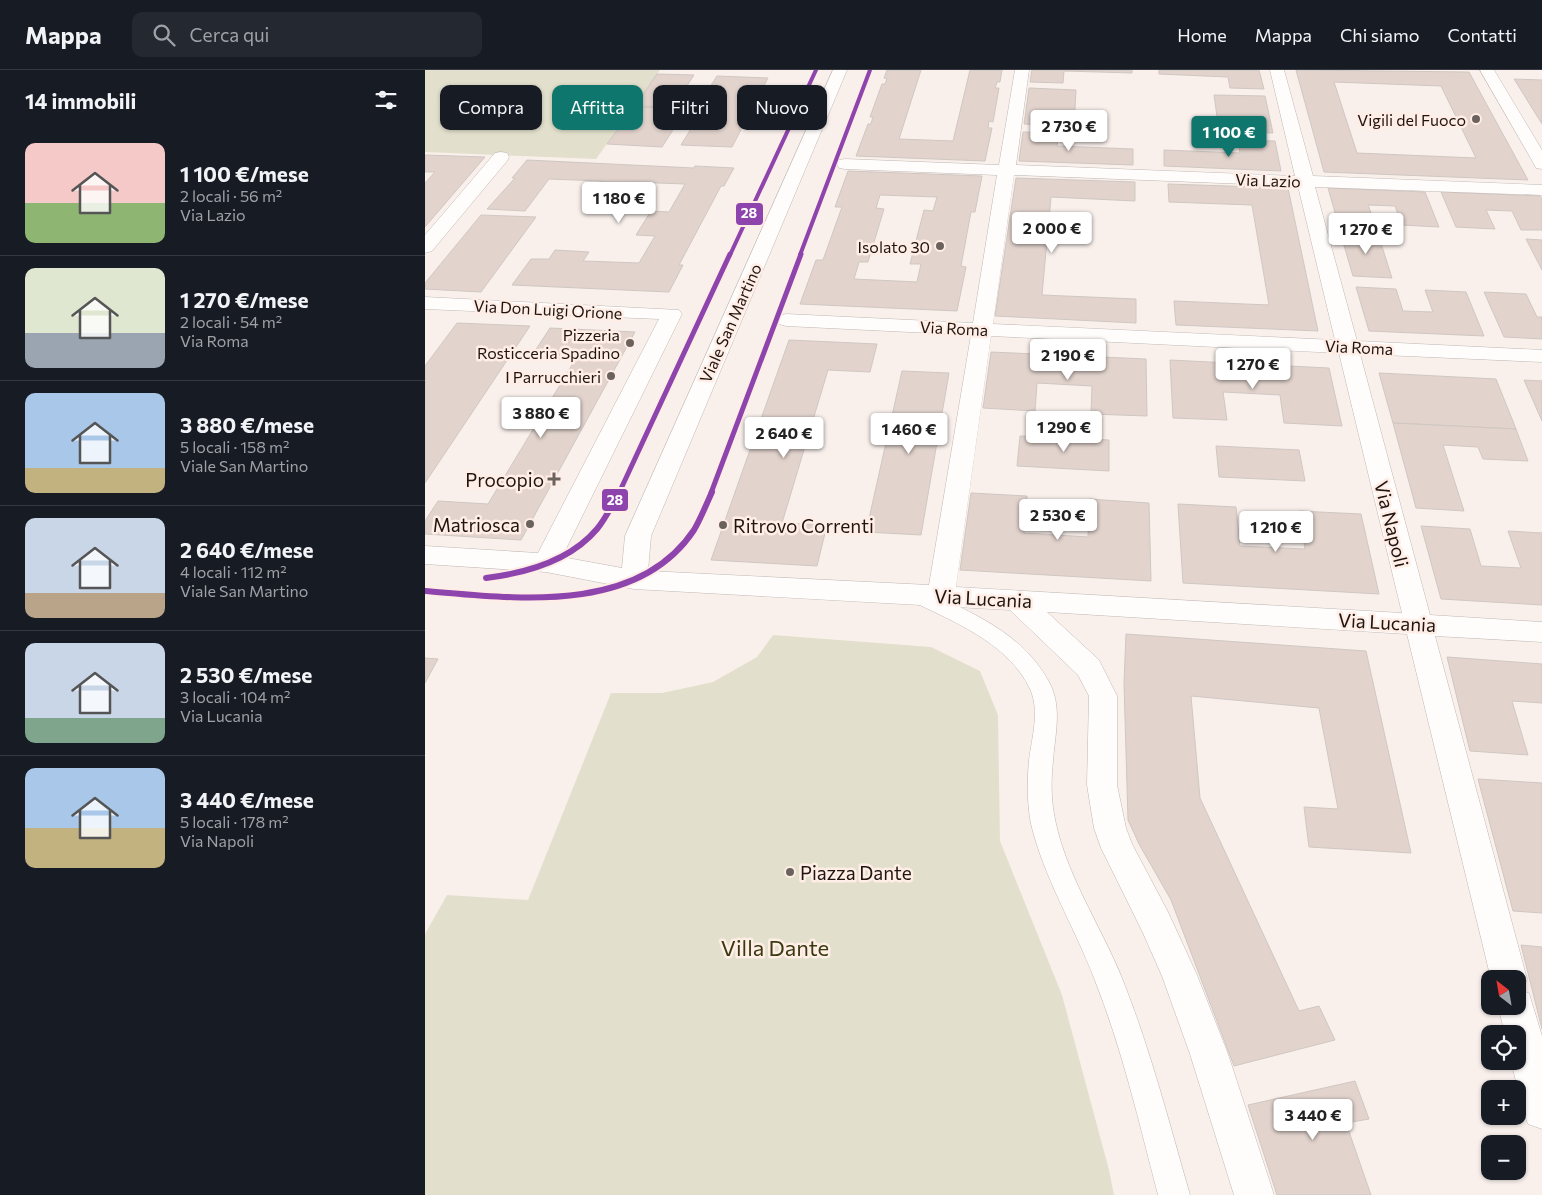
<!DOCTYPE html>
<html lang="it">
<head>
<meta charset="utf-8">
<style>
	body { margin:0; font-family:Commissioner,sans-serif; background:#242831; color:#f1f3f6; height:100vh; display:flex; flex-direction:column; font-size:19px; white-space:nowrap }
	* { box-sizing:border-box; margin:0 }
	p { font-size:16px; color:#9ea1a6 }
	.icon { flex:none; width:28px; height:28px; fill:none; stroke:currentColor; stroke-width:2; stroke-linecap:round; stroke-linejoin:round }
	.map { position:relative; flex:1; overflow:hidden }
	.details { display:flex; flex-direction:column; background:#171b24; width:425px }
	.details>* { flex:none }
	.top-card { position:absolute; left:15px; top:15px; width:475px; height:45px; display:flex; gap:10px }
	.needle { width:32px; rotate:329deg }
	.buttons { position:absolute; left:1056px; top:900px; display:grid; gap:10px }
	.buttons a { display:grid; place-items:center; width:45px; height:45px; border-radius:10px; background:#171b24; box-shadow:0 1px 4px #0004; font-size:25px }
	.price { position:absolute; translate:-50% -42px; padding:0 11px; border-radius:5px; background:#fff; color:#222; font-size:16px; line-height:32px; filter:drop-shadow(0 1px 2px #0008) }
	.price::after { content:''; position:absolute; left:50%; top:30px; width:15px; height:11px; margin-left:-8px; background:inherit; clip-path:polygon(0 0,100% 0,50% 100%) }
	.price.on { background:#0f766e; color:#fff }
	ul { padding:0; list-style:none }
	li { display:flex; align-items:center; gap:15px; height:125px; padding:0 25px }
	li+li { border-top:1px solid #363941 }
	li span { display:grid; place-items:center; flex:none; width:140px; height:100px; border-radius:10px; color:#555 }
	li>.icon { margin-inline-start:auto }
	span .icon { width:60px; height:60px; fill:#fffc; stroke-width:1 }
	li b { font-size:21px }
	h2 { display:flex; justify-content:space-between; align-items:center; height:60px; padding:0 25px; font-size:21px }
	.pill { padding:0 18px; border-radius:10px; background:#171b24; box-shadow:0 1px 4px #0004; font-size:18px; line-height:45px }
	.pill.on { background:#0f766e; color:#fff }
	header { display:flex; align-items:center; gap:30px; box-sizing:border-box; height:70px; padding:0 25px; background:#171b24; border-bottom:1px solid #363941 }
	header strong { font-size:24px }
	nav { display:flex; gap:28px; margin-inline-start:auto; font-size:18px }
	.search { width:350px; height:45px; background:#242831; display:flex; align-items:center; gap:12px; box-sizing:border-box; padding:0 18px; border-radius:10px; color:#9ea1a6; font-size:19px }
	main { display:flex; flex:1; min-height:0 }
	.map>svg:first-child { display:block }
	.green { fill:#e2e0cc }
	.building { fill:#e2d3cd; stroke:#d0c7c3; fill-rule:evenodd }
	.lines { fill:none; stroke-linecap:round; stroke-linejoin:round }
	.lane-casing { stroke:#c0b7b3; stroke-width:1 }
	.street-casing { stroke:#c0b7b3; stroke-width:1 }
	.lane { fill:#fefdfc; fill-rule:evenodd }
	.street { fill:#fefdfc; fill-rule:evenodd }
	.tram-1-far2-casing { stroke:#ffede6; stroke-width:6 }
	.tram-1-far1-casing { stroke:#ffede6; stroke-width:8 }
	.tram-1-casing { stroke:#ffede6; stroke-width:10 }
	.tram-1-far2 { stroke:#8e44ad; stroke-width:4 }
	.tram-1-far1 { stroke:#8e44ad; stroke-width:5 }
	.tram-1 { stroke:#8e44ad; stroke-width:6 }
	.poi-dot { fill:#6b625e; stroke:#ffede6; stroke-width:2 }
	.labels { text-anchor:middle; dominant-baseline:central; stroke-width:5; stroke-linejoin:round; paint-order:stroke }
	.far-poi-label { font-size:16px; fill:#1e1511; stroke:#ffede6; text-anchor:end }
	.far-street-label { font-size:16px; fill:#1e1511; stroke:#ffede6 }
	.poi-label { font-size:19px; fill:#1e1511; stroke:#ffede6; text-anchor:end }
	.street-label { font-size:19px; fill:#1e1511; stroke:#ffede6 }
	.near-park-label { font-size:22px; fill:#383b10; stroke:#ffede6 }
	.line-badge { stroke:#ffede6; stroke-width:2 }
	.badge-label { font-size:14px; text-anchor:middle; font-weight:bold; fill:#fff }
</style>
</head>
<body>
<header>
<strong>Mappa</strong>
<div class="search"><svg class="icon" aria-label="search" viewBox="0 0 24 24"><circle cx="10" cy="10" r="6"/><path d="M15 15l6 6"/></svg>Cerca qui</div>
<nav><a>Home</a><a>Mappa</a><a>Chi siamo</a><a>Contatti</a></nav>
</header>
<main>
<section class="details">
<h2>14 immobili<svg class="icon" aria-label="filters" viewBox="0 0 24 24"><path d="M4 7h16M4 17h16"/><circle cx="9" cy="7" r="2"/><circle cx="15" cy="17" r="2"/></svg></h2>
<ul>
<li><span style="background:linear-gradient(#f6c9c9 60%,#8fb573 0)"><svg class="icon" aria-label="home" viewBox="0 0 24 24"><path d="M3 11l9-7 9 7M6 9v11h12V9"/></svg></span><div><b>1 100 €/mese</b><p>2 locali · 56 m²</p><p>Via Lazio</p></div></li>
<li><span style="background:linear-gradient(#dfe7d0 65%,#9aa5b1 0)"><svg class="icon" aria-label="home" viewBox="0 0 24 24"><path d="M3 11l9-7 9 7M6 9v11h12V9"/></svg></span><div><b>1 270 €/mese</b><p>2 locali · 54 m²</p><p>Via Roma</p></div></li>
<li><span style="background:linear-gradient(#a9c7e8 75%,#c2b280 0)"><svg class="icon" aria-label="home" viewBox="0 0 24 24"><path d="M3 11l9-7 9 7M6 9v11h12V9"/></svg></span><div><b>3 880 €/mese</b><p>5 locali · 158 m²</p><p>Viale San Martino</p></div></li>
<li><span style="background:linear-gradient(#c9d6e8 75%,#b9a48a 0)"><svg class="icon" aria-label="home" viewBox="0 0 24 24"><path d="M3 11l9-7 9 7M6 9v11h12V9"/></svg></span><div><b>2 640 €/mese</b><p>4 locali · 112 m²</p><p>Viale San Martino</p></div></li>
<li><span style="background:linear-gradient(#c9d6e8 75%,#7fa58c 0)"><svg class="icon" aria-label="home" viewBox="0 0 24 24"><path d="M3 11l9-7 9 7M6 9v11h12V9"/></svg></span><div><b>2 530 €/mese</b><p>3 locali · 104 m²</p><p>Via Lucania</p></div></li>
<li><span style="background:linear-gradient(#a9c7e8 60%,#c2b280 0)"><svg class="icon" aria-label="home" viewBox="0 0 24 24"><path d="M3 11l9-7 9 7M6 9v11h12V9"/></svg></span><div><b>3 440 €/mese</b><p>5 locali · 178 m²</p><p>Via Napoli</p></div></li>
</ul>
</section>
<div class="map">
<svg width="1117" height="1125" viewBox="0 0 1117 1125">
	<rect width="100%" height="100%" fill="#f9f0ec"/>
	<!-- green -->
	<g class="green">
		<polygon points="0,0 235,0 171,89 0,82"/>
		<polygon points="348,565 506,577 555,601 573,645 575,771 637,925 684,1100 689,1125 0,1125 0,864 22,825 103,830 186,623 237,623 288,612 332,587"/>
	</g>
	<!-- building -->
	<g class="building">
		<polygon points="462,0 496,0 474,69 528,71 545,0 577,0 575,12 572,12 570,18 574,18 568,52 564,51 563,58 567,58 560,91 431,86 443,54 446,54 448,47 445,47 457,14 460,14 462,9 459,8"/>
		<polygon points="607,0 707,0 707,3 639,1 638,13 605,12"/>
		<polygon points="734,0 834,0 839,19 805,18 803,7 734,4"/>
		<path d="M871,0L1044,2L1103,110L899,102ZM909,12L1016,16L1051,88L932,83Z"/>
		<polygon points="232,4 269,5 248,37 210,36"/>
		<polygon points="292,6 343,8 307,77 256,75 280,36 290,37 292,33 289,32 287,35 266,34 274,22 294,22 294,24 297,24 299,21 283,20"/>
		<polygon points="1089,9 1117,10 1117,54"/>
		<polygon points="604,18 651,20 649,56 599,54"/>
		<polygon points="789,25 840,26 848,63 794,61"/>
		<polygon points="209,37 262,38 237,77 182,74"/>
		<polygon points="598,62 634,63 632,76 708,79 708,95 594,91"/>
		<polygon points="813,70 850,71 856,101 739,96 739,80 815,83"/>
		<polygon points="0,85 60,87 0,157 0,113 10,102 0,102"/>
		<polygon points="102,90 269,98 270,96 309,98 299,116 296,116 254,195 258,195 244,222 87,215 106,189 124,189 130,180 164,182 158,191 214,193 230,166 211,165 226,141 244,142 260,114 206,112 201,121 171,119 177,111 124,109 100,141 62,139 90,108 87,108"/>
		<path d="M423,101L557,106L550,142H546L536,196L541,197L532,241L375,234L391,190H398L417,137H410ZM455,125L512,127L508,141L499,140L485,194H496L492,212L429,209L434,192H443L459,139L451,138Z"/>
		<polygon points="591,108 710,112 710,131 626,127 617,225 711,229 711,253 570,246"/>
		<polygon points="743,114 863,118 893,261 751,255 749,231 844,235 827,135 744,132"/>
		<polygon points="903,118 1000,122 1014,157 977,155 970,136 943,135 950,154 913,153"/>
		<polygon points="1016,122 1115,126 1117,129 1117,160 1096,160 1087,141 1061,140 1070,159 1031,157"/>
		<polygon points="56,145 111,147 56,222 0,219 0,213"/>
		<polygon points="915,162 953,164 967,208 928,206"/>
		<polygon points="1101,169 1117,170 1117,200"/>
		<polygon points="931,217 971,219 978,241 1008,242 1000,220 1041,222 1059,266 944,261"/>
		<polygon points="1059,222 1101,224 1112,247 1117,247 1117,269 1079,267"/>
		<polygon points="32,253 105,256 0,413 0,296"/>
		<polygon points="125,258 210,262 96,470 0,464 0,451 13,431 63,434 150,290 106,287"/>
		<polygon points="364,270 452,274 445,302 403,300 357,453 402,455 392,496 286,490"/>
		<polygon points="566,282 721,289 722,346 666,344 667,316 612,313 610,341 558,338"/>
		<polygon points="745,290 904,298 917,356 859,353 855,325 798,322 802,350 748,348"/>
		<polygon points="477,301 524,303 496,465 441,462"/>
		<polygon points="954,303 1071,309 1091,359 968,353"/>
		<polygon points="1099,310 1117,311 1117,351"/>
		<polygon points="968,353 1091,359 1103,391 1058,389 1053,377 1018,375 1039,441 991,438"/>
		<polygon points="595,366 684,370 684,401 592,396"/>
		<polygon points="791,376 874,380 880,411 794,407"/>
		<polygon points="546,423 602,426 599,463 663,467 664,429 724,433 726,511 535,500"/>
		<polygon points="753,434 811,437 815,476 880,479 874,441 936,444 954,524 758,513"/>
		<polygon points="996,456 1045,459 1056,496 1096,498 1083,461 1117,463 1117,535 1016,529"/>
		<polygon points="701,564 941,581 986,783 884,777 879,737 913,739 894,638 766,626 775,728 874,941 894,936 910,970 809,996 746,830 714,774 703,750 699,614"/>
		<polygon points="1022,587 1117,594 1117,633 1087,631 1103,685 1045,681"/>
		<polygon points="0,588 13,589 0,613"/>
		<polygon points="1053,709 1117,713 1117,843 1088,841"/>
		<polygon points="1096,875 1117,877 1117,959"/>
		<polygon points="930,1011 944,1049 921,1053 946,1125 852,1125 823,1035"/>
	</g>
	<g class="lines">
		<defs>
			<path id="lane" d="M489,516C501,520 512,526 524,532C563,550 601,571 623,610C638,636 630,663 628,691C626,709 626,727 629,744C639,802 675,854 697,908C725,978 744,1052 765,1125H733C714,1052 697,978 669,908C649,856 619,808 606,754C602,733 602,711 604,690C607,667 615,641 605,619C583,572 525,550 482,529L479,524L482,519Z"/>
			<g id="street">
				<path d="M408,0H422L226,466L223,501L504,515L546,265L361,256L354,254L351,250L354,246L361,244L548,253L572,105L420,99L414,98L412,94L414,90L420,89L574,95L590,0H604L591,95L870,106L845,0H859L888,106L1117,115V125L890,117L932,271L1117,280V292L935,284L1005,545L1117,552V572L1010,566L1102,909L1097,921L1104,923L1117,966V1059L1103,1054L1098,1040L1086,991H1092V964H1080L1073,936H1092V909H1066L982,564L622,542L674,590L692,626V715L701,758L707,774L743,842L772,905L803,984L849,1125H809L765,984L737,906L718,863L676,778L669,758L662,715L664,626L653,605L585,540L209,519L121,502L0,494V476L113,483L234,249L0,239V227L254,240L257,244L137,487L197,498L200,466ZM589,105L873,116L910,270L568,254ZM566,266L914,283L977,543L531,517Z"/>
				<polygon points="1055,0 1069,0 1117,80 1117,99 1111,98 1109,94"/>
				<polygon points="76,82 82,83 84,87 82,91 7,181 0,183 0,165 70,83"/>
			</g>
		</defs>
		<!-- lane casing -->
		<use href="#lane" class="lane-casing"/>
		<!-- street casing -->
		<use href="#street" class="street-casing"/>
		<!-- lane -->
		<use href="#lane" class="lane"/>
		<!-- street -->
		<use href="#street" class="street"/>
		<defs>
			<g id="tram-1-far2">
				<polyline points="305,185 391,0"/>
				<polyline points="375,185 445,0"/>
			</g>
			<g id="tram-1-far1">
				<polyline points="194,423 305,184"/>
				<polyline points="286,423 376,184"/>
			</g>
			<g id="tram-1">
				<path d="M61,508C102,503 145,491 172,459C181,448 188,434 194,422"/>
				<path d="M0,521C88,528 212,546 269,460C276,448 281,435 287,422"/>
			</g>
		</defs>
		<!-- tram-1-far2 casing -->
		<use href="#tram-1-far2" class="tram-1-far2-casing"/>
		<!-- tram-1-far1 casing -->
		<use href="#tram-1-far1" class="tram-1-far1-casing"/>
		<!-- tram-1 casing -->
		<use href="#tram-1" class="tram-1-casing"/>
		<!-- tram-1-far2 -->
		<use href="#tram-1-far2" class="tram-1-far2"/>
		<!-- tram-1-far1 -->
		<use href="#tram-1-far1" class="tram-1-far1"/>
		<!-- tram-1 -->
		<use href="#tram-1" class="tram-1"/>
	</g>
	<!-- markers -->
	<g class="poi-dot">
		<circle cx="1051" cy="49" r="5"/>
		<circle cx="515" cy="176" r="5"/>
		<circle cx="205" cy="273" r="5"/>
		<circle cx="186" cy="306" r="5"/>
		<path d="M126.5 401.5h5v5h5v5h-5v5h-5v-5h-5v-5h5z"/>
		<circle cx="105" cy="454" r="5"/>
		<circle cx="298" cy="455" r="5"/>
		<circle cx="365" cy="802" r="5"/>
	</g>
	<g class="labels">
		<!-- far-poi labels -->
		<g class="far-poi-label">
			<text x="1041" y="49">Vigili del Fuoco</text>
			<text x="505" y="176">Isolato 30</text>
			<text x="195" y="264">Pizzeria<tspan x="195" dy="18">Rosticceria Spadino</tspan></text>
			<text x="176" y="306">I Parrucchieri</text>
		</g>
		<!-- far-street labels -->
		<g class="far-street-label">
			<text transform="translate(843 110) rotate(2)">Via Lazio</text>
			<text transform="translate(123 239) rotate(3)">Via Don Luigi Orione</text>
			<text transform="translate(305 253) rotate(-66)">Viale San Martino</text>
			<text transform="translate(529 258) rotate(3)">Via Roma</text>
			<text transform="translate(934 277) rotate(3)">Via Roma</text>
		</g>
		<!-- poi labels -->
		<g class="poi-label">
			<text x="119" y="409">Procopio</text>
			<text x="95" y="454">Matriosca</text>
			<text x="308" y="455" text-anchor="start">Ritrovo Correnti</text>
			<text x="375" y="802" text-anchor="start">Piazza Dante</text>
		</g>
		<!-- street labels -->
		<g class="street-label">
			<text transform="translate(967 454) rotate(76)">Via Napoli</text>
			<text transform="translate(558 528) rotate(3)">Via Lucania</text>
			<text transform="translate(962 552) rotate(3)">Via Lucania</text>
		</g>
		<!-- near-park labels -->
		<g class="near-park-label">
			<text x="350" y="877">Villa Dante</text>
		</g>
	</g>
	<g class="line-badge">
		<rect x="310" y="132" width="29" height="24" rx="5" fill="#8e44ad"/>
		<rect x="176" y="418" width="28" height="24" rx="5" fill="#8e44ad"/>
	</g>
	<g class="badge-label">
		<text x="324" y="148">28</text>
		<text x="190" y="435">28</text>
	</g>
</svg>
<div class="buttons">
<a><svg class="needle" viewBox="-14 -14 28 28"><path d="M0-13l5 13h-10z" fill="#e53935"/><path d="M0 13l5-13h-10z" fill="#9ea1a6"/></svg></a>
<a><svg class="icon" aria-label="locate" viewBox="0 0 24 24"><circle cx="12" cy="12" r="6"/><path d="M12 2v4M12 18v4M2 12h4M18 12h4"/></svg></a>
<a>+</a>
<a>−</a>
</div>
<b class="price" style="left:644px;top:82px">2 730 €</b>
<b class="price on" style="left:804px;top:88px">1 100 €</b>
<b class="price" style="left:194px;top:154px">1 180 €</b>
<b class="price" style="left:627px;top:184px">2 000 €</b>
<b class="price" style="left:941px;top:185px">1 270 €</b>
<b class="price" style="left:643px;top:311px">2 190 €</b>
<b class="price" style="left:828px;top:320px">1 270 €</b>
<b class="price" style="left:116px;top:369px">3 880 €</b>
<b class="price" style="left:639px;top:383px">1 290 €</b>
<b class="price" style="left:484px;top:385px">1 460 €</b>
<b class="price" style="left:359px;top:389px">2 640 €</b>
<b class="price" style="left:633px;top:471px">2 530 €</b>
<b class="price" style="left:851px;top:483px">1 210 €</b>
<b class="price" style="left:888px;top:1071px">3 440 €</b>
<div class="top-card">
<a class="pill">Compra</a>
<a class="pill on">Affitta</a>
<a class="pill">Filtri</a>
<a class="pill">Nuovo</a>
</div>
</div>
</main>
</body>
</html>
